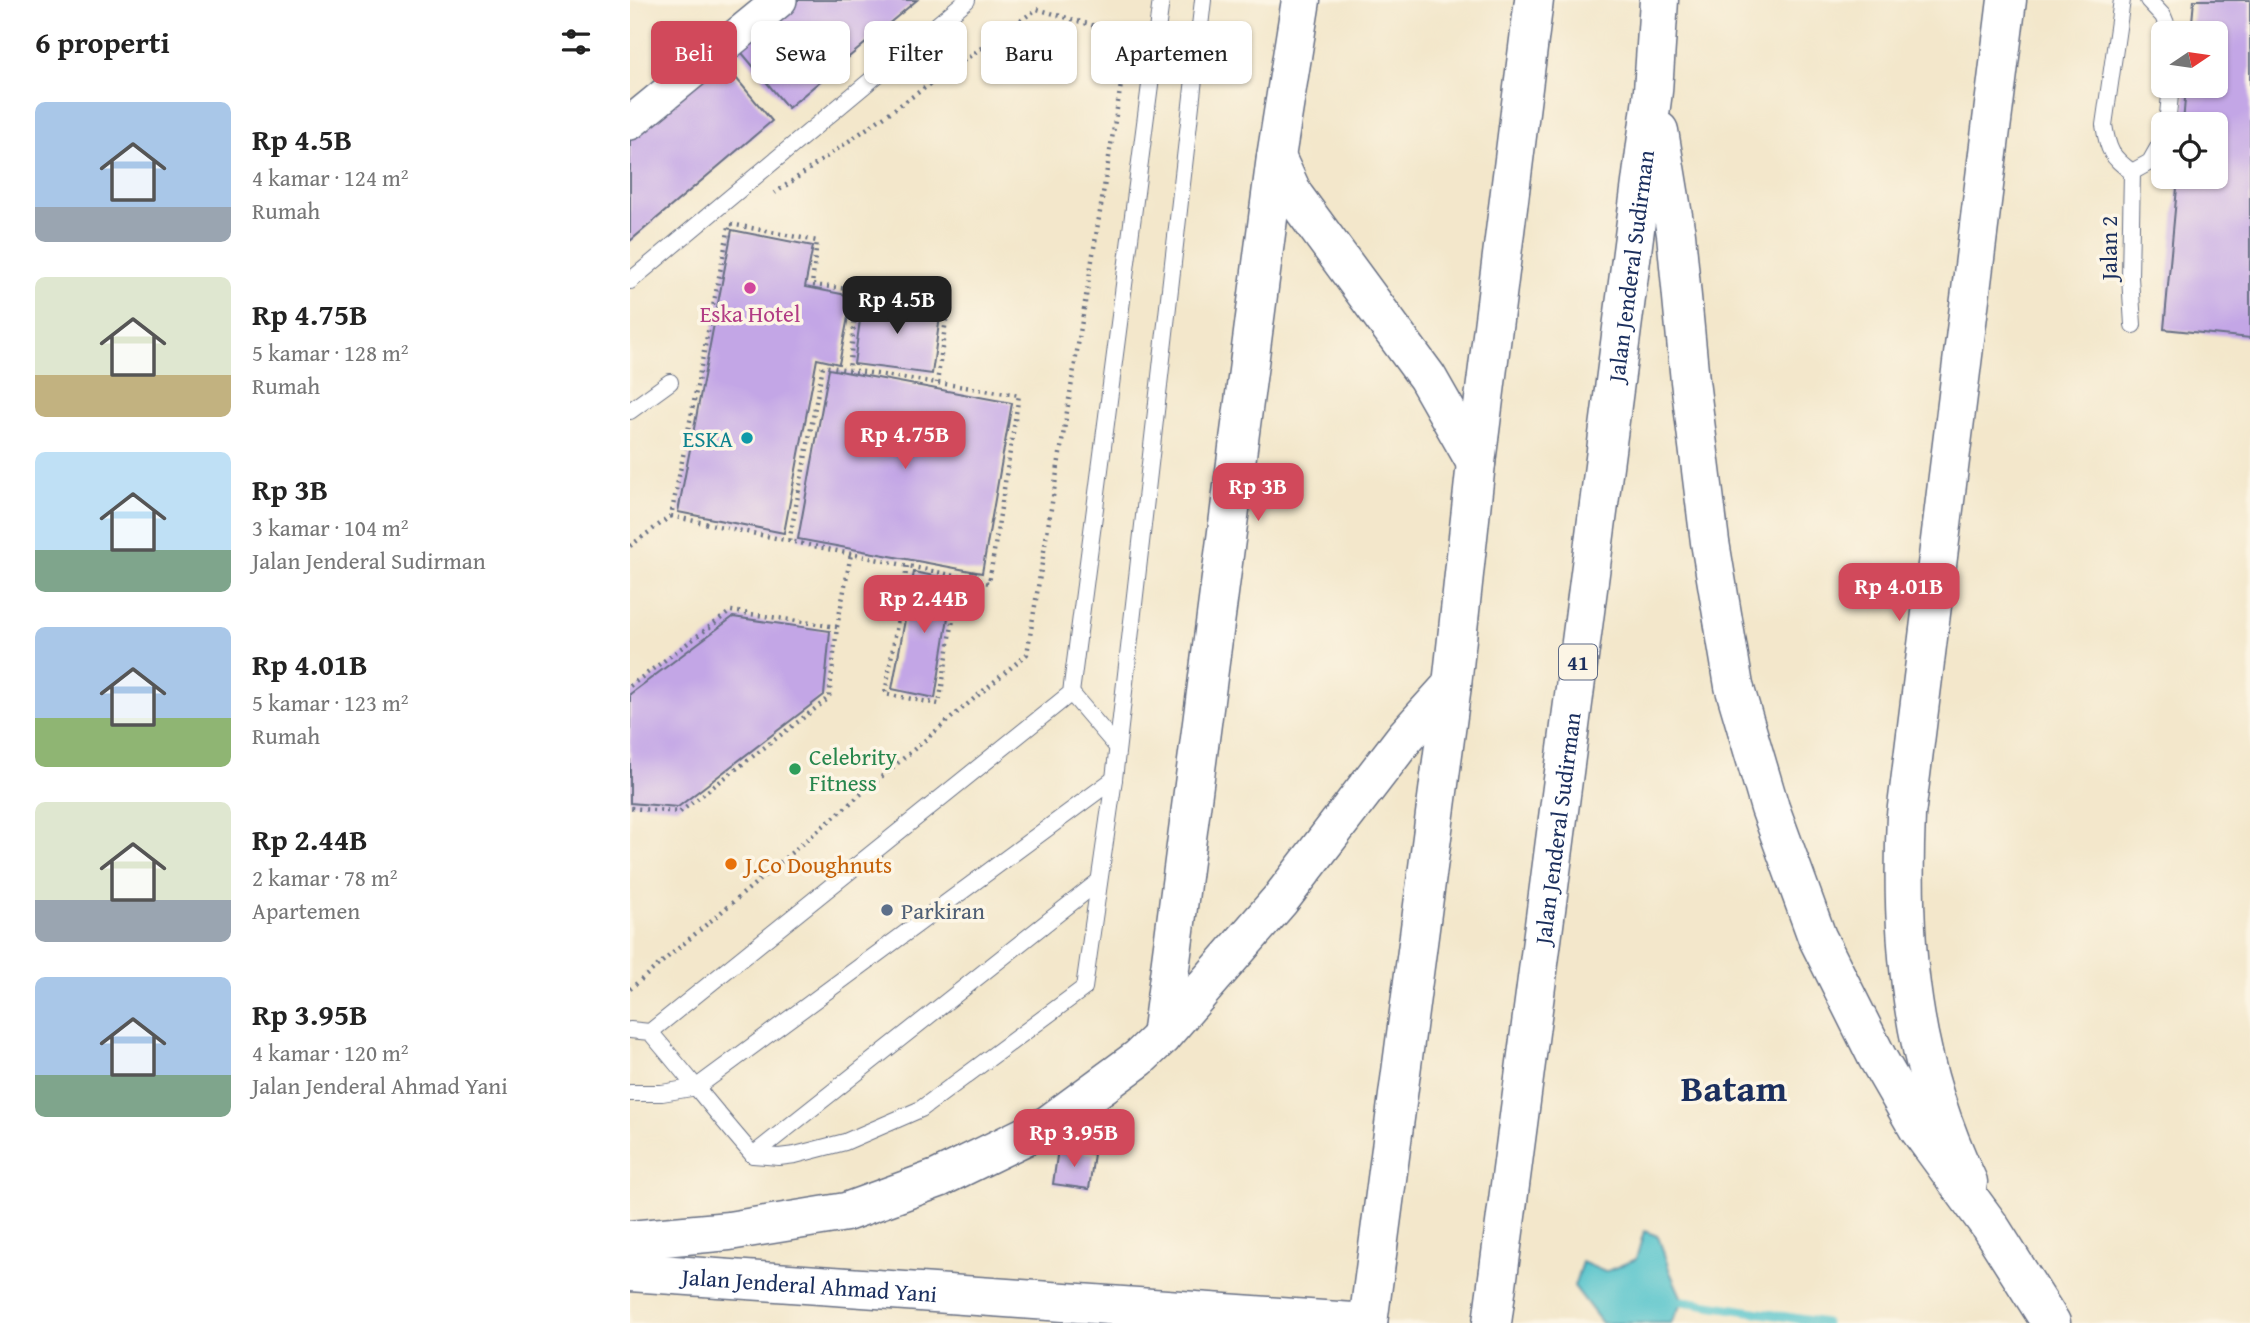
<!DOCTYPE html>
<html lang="id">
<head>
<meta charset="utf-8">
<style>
	body { margin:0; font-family:"Gentium Book Plus",serif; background:#f2f2f2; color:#222; height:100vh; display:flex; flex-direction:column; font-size:26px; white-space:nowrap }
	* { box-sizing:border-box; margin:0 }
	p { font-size:23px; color:#767676 }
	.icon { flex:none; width:38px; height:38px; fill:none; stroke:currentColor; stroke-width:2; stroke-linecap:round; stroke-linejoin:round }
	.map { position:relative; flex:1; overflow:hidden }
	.panel { display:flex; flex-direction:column; background:#fff; width:630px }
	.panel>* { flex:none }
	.guide { position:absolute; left:21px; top:21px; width:665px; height:63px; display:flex; gap:14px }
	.needle { width:46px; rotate:77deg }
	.buttons { position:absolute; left:1521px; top:21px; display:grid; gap:14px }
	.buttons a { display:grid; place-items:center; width:77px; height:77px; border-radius:10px; background:#fff; box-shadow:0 2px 5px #0004; font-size:35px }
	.price { position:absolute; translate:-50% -60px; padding:0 16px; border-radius:14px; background:#d1495b; color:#fff; font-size:23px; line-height:46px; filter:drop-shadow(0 2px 4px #0008) }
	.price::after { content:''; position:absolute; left:50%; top:42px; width:21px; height:16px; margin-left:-10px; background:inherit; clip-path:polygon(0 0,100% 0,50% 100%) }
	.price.current { background:#222; color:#fff }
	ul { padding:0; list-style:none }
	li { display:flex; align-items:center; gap:21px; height:175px; padding:0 35px }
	li span { display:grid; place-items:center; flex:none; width:196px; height:140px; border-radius:10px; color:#555 }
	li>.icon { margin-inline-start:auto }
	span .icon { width:84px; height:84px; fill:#fffc; stroke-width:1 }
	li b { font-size:30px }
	h2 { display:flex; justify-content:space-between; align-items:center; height:84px; padding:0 35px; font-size:30px }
	.pill { padding:0 24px; border-radius:10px; background:#fff; box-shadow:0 2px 5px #0004; font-size:24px; line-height:63px }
	.pill.current { background:#d1495b; color:#fff }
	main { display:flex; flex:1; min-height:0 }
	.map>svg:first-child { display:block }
	.water { fill:#56c4cc; stroke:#387a95; stroke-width:2 }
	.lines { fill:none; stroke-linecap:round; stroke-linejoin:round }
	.stream { stroke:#56c4cc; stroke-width:9 }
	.building { fill:#c3a6e6 }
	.lane-casing { stroke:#676f84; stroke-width:18 }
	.street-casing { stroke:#676f84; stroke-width:36 }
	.secondary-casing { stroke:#676f84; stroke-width:41 }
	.highway-casing { stroke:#676f84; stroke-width:41 }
	.path { stroke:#676f84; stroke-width:4.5; stroke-dasharray:2 5; stroke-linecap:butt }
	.lane { stroke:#fff; stroke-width:16 }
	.street { stroke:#fff; stroke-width:33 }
	.secondary { stroke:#fff; stroke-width:38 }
	.highway { stroke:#fff; stroke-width:38 }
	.hotel-dot { fill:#d1479c; stroke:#fcf5e5; stroke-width:2.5 }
	.culture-dot { fill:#0f9aa8; stroke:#fcf5e5; stroke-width:2.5 }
	.leisure-dot { fill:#2e9e5b; stroke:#fcf5e5; stroke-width:2.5 }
	.food-dot { fill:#e8710a; stroke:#fcf5e5; stroke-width:2.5 }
	.service-dot { fill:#5c6f8a; stroke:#fcf5e5; stroke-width:2.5 }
	.labels { text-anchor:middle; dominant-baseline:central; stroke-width:7; stroke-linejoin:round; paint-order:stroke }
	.shield { fill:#fcf5e5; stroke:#5e6a86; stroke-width:2 }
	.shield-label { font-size:21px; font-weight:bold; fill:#1b2f5e }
	.street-label { font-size:23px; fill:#1b2f5e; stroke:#fcf5e5 }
	.hotel-label { font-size:23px; fill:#b23c85; stroke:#fcf5e5 }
	.culture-label { font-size:23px; fill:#0d838f; stroke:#fcf5e5; text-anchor:end }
	.leisure-label { font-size:23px; fill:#27864d; stroke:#fcf5e5; text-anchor:start }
	.food-label { font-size:23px; fill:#c56008; stroke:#fcf5e5; text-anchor:start }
	.service-label { font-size:23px; fill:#4e5e75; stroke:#fcf5e5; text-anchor:start }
	.town-label { font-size:37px; font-weight:bold; fill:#1b2f5e; stroke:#fcf5e5 }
</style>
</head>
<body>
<main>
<section class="panel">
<h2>6 properti<svg class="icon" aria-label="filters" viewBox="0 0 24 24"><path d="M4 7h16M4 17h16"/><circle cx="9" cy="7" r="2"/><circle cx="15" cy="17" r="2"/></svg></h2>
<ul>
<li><span style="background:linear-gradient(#a9c7e8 75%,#9aa5b1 0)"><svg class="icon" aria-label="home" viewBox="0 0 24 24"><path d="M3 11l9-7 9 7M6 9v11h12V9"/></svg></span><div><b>Rp 4.5B</b><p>4 kamar · 124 m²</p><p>Rumah</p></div></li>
<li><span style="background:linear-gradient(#dfe7d0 70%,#c2b280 0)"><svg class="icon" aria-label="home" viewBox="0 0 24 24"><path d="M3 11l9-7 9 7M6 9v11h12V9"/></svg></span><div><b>Rp 4.75B</b><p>5 kamar · 128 m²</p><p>Rumah</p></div></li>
<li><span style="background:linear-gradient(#bfe0f5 70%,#7fa58c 0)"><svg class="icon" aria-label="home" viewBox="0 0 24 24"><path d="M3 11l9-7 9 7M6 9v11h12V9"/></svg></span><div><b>Rp 3B</b><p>3 kamar · 104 m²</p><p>Jalan Jenderal Sudirman</p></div></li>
<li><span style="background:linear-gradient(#a9c7e8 65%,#8fb573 0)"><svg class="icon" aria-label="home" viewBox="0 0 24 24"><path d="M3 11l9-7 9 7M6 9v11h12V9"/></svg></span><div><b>Rp 4.01B</b><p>5 kamar · 123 m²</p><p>Rumah</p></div></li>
<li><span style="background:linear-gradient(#dfe7d0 70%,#9aa5b1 0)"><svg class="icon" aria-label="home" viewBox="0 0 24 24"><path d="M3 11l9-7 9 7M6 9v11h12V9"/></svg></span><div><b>Rp 2.44B</b><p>2 kamar · 78 m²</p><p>Apartemen</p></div></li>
<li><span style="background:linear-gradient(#a9c7e8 70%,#7fa58c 0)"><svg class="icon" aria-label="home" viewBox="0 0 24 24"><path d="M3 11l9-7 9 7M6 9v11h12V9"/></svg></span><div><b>Rp 3.95B</b><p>4 kamar · 120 m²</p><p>Jalan Jenderal Ahmad Yani</p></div></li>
</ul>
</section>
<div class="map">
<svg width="1620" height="1323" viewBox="0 0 1620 1323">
	<rect width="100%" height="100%" fill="#fcf5e5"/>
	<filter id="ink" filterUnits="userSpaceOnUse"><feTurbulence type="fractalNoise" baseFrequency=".0143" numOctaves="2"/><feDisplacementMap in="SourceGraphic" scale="14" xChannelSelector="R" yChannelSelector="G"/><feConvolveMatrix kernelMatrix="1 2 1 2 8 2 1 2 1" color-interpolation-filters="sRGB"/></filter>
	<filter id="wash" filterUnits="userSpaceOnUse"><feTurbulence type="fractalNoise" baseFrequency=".00686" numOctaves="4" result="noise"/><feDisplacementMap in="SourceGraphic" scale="28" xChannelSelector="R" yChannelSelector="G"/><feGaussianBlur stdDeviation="1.57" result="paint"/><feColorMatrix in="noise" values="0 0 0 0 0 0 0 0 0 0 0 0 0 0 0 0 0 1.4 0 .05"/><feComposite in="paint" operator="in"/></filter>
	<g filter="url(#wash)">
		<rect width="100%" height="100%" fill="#f3e7cb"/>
		<!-- water -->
		<polygon class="water" points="1014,1231 1028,1236 1040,1272 1053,1301 1041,1323 972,1323 944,1286 952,1262 975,1272 1006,1259"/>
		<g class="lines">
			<!-- stream -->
			<polyline class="stream" points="1053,1301 1195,1323"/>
		</g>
		<g id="blocks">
			<!-- building -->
			<g class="building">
				<polygon points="163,0 287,0 158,108 107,47"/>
				<polygon points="1564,0 1620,0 1620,338 1534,329 1548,177 1586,177 1586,124 1553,124 1556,86 1586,86 1586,33 1561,33"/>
				<polygon points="91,60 142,121 0,241 0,137"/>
				<polygon points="102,230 183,246 175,287 222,296 209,364 187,359 154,533 48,512"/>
				<polygon points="233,298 311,309 302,374 224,364"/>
				<polygon points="199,369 382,403 352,573 168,539"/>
				<polygon points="284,572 324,580 305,698 262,689"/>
				<polygon points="103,617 200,631 194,695 48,807 0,803 0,694"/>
				<polygon points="428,1149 464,1154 459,1189 423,1184"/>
			</g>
		</g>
	</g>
	<g filter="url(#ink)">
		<use href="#blocks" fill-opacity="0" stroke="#676f84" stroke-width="2"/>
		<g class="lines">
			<defs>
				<g id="lane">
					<path d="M1492,0L1474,125C1478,150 1481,157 1502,172"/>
					<polyline points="1518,0 1533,16 1540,33"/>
					<polyline points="1537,124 1541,86"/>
					<polyline points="1502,172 1500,277 1503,325"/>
					<polyline points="1502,172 1520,162 1533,139"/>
					<polyline points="0,281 337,0"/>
					<polyline points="0,411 40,382"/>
					<polyline points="441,693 487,747"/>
					<polyline points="0,1030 20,1032 441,693 531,0"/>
					<path d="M20,1032C55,1073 88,1115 123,1155L149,1157L165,1155L215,1142L291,1109L454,988L484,779L573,0"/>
					<polyline points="0,1093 32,1093 67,1087 484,779"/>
					<polyline points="123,1155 469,881"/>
				</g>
				<polyline id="street" points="0,123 150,0"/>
				<g id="secondary">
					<polyline points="531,1037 646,157 671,0"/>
					<path d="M1338,1182C1281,1063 1270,945 1276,815L1377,0"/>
				</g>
				<g id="highway">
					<polyline points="1029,131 1046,234 1060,381 1080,542 1104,686 1140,808 1187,937 1247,1057 1288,1128 1359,1225 1421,1323"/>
					<polyline points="646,157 664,196 797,377 846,463"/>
					<polyline points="0,1240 99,1231 216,1212 309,1178 418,1125 509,1058 531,1037 650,900 776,736 822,685"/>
					<path id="s1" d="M0,1272L738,1323"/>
					<polyline points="738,1323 822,685 846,463 904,0"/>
					<path id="s2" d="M862,1323L1023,91L1029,0"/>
				</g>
			</defs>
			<!-- lane casing -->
			<use href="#lane" class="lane-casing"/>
			<!-- street casing -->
			<use href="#street" class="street-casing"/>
			<!-- secondary casing -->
			<use href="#secondary" class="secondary-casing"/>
			<!-- highway casing -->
			<use href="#highway" class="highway-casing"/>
			<!-- path -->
			<g class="path">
				<polyline points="101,224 187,241 182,285 228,290 219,370"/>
				<polyline points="228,290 318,306 307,383"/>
				<polyline points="41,516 359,583 389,395 193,366 159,542"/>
				<polyline points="0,546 41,516 99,227"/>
				<polyline points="277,566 255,694 309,704 330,577"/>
				<polyline points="207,627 221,554"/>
				<polyline points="0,686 101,611 207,627 199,698 50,812 0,808"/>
				<polyline points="0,989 397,654 499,36 407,9 145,193"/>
			</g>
			<!-- lane -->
			<use href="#lane" class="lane"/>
			<!-- street -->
			<use href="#street" class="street"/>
			<!-- secondary -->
			<use href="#secondary" class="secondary"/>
			<!-- highway -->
			<use href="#highway" class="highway"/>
		</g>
	</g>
	<!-- markers -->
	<circle class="hotel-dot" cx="120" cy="288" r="7"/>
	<circle class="culture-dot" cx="117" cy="438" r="7"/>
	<circle class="leisure-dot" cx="165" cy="769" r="7"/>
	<circle class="food-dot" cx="101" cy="864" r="7"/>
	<circle class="service-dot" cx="257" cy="910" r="7"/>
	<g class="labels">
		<!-- shield labels -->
		<rect class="shield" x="929" y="644.5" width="38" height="35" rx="5"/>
		<g class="shield-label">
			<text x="948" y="662">41</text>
		</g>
		<!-- street labels -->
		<g class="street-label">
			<text transform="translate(1478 248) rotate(-90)">Jalan 2</text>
			<text stroke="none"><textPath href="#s2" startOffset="1066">Jalan Jenderal Sudirman</textPath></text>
			<text stroke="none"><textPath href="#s2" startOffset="499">Jalan Jenderal Sudirman</textPath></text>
			<text stroke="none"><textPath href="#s1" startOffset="180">Jalan Jenderal Ahmad Yani</textPath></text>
		</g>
		<!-- hotel labels -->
		<g class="hotel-label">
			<text x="120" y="313">Eska Hotel</text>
		</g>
		<!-- culture labels -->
		<g class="culture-label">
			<text x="103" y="438">ESKA</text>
		</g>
		<!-- leisure labels -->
		<g class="leisure-label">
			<text x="179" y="756">Celebrity<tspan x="179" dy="26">Fitness</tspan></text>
		</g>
		<!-- food labels -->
		<g class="food-label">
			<text x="115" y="864">J.Co Doughnuts</text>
		</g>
		<!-- service labels -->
		<g class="service-label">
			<text x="271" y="910">Parkiran</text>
		</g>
		<!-- town labels -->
		<g class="town-label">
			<text x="1104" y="1087">Batam</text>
		</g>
	</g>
</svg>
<div class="buttons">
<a><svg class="needle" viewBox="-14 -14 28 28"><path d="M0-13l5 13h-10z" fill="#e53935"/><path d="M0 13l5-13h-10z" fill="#767676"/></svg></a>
<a><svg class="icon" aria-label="locate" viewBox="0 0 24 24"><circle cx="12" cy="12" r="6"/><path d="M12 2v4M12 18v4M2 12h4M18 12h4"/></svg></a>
</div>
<b class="price current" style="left:267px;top:336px">Rp 4.5B</b>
<b class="price" style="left:275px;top:471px">Rp 4.75B</b>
<b class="price" style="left:628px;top:523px">Rp 3B</b>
<b class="price" style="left:1269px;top:623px">Rp 4.01B</b>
<b class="price" style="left:294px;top:635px">Rp 2.44B</b>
<b class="price" style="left:444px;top:1169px">Rp 3.95B</b>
<div class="guide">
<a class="pill current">Beli</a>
<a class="pill">Sewa</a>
<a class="pill">Filter</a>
<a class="pill">Baru</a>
<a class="pill">Apartemen</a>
</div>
</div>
</main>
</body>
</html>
